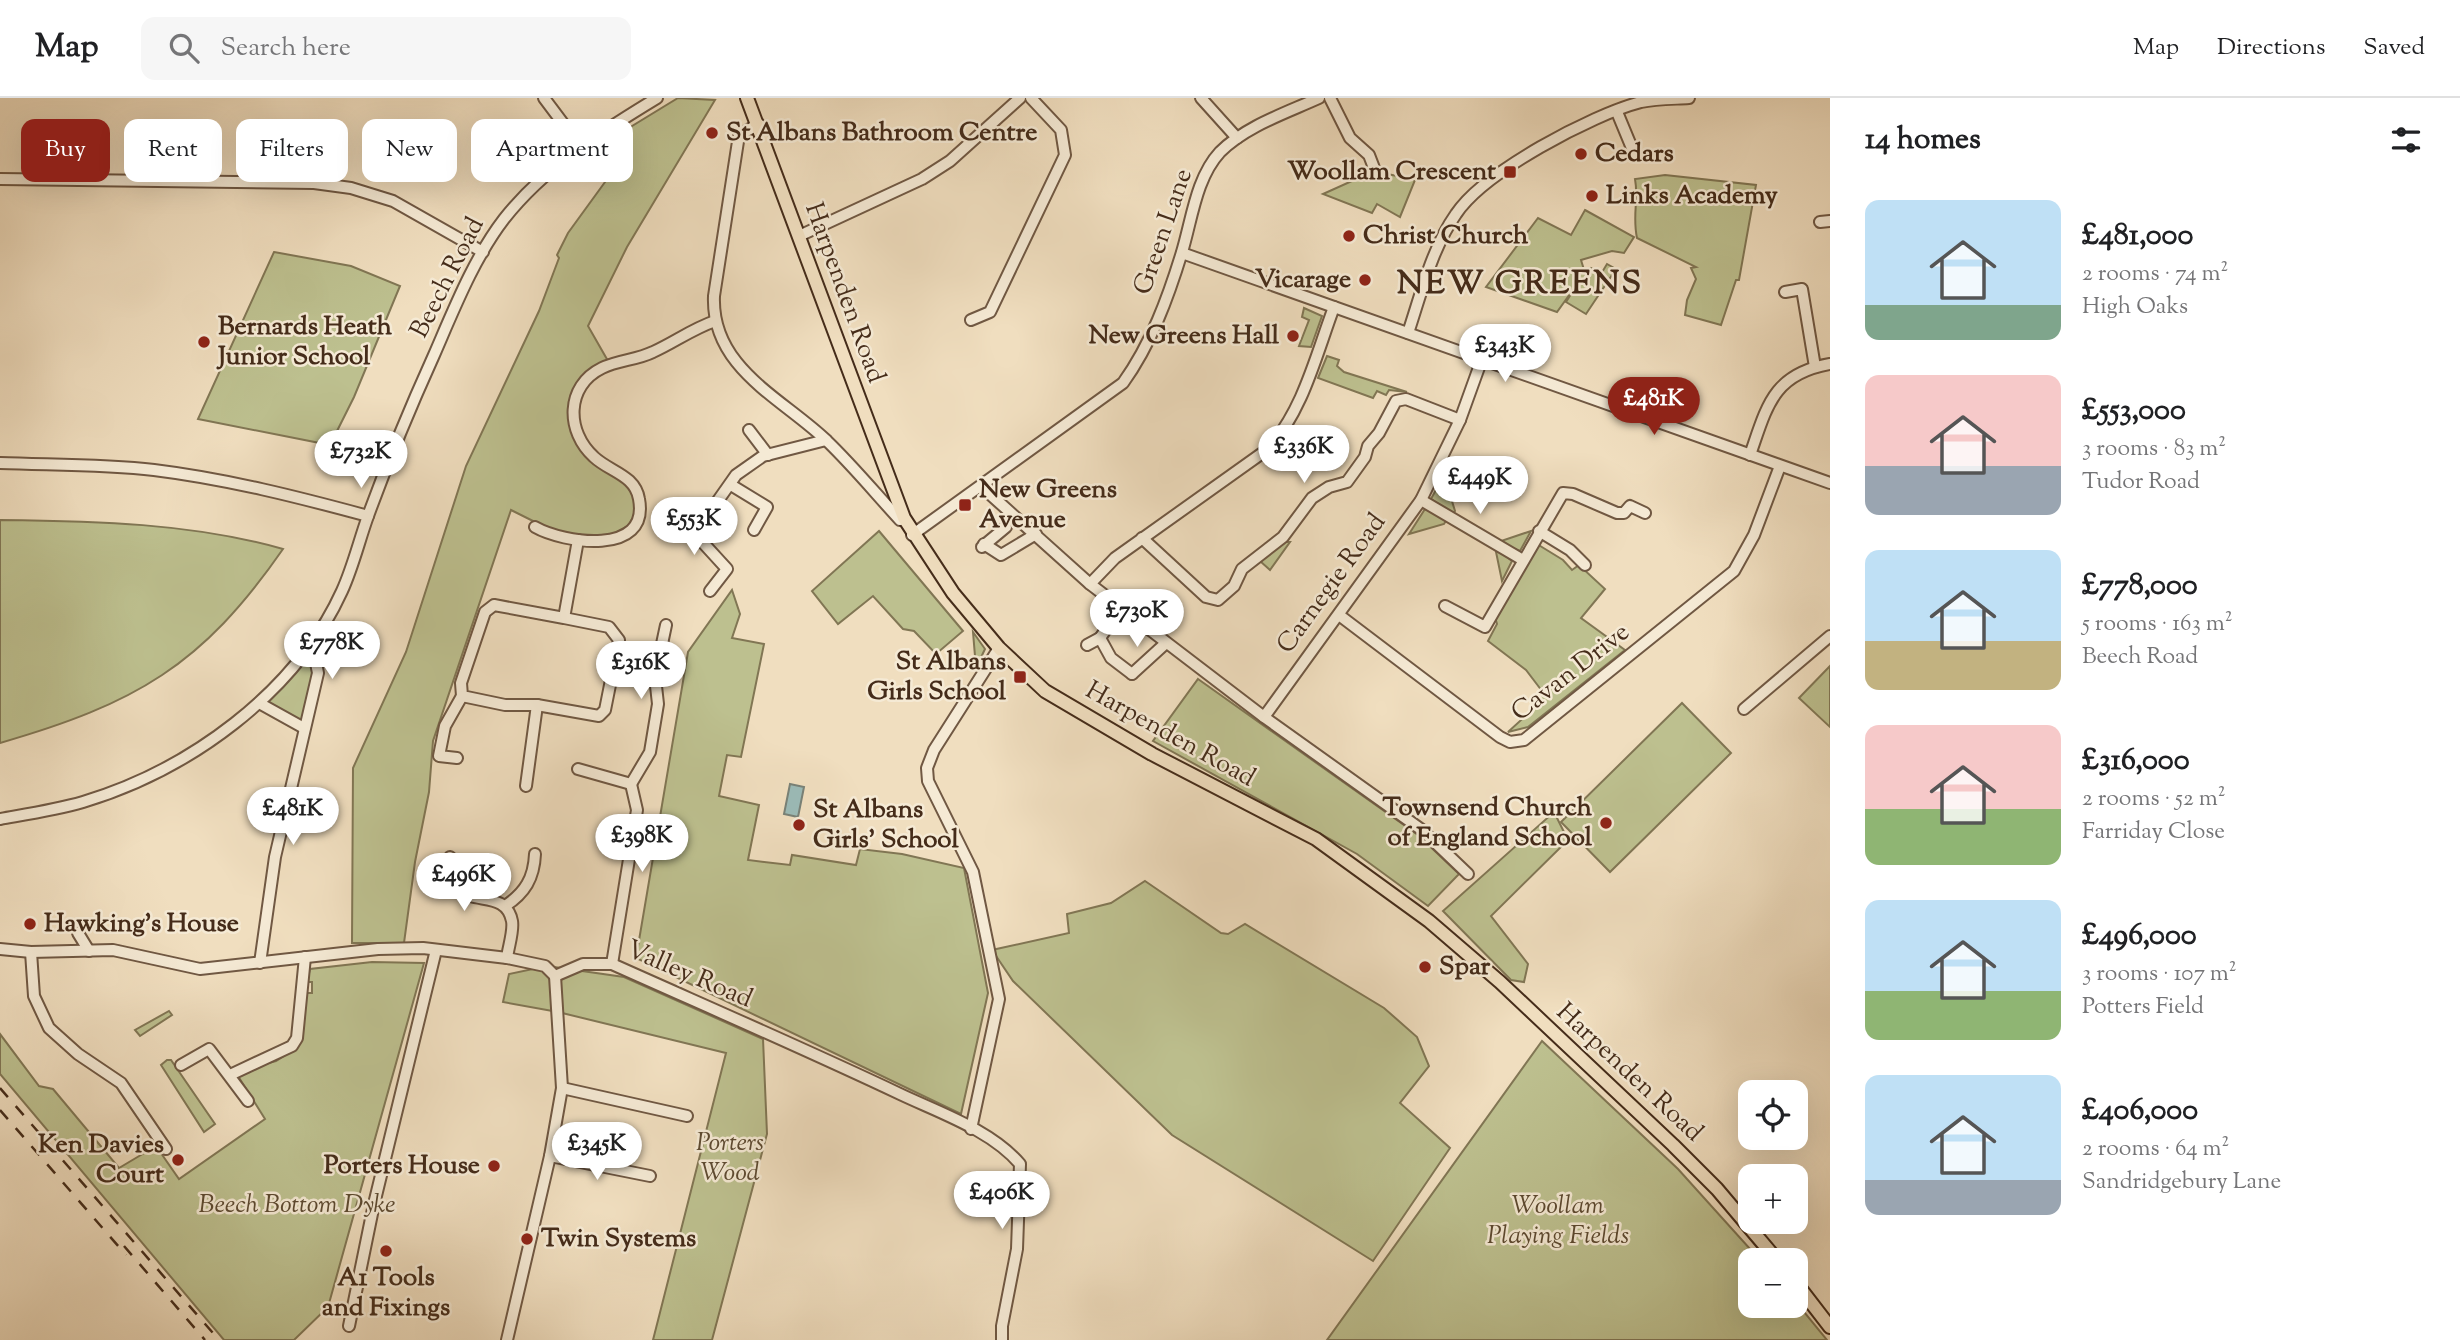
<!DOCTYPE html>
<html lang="en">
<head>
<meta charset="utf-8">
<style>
	body { margin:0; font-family:"Sorts Mill Goudy",serif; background:#f6f6f6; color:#202124; height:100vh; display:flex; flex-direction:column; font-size:26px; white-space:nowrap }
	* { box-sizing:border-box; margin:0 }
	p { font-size:23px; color:#757577 }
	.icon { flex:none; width:38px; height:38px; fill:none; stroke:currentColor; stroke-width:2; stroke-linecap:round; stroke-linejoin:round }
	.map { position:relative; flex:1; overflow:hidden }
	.details { display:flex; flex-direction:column; background:#fff; width:630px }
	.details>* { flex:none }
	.hud { position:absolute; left:21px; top:21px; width:665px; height:63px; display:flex; gap:14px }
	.tools { position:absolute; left:1738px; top:982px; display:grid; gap:14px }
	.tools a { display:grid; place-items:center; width:70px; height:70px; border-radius:14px; background:#fff; box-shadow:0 7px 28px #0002; font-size:35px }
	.price { position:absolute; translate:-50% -60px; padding:0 16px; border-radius:24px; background:#fff; color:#222; font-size:23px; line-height:46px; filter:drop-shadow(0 2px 4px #0008) }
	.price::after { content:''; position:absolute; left:50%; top:42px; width:21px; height:16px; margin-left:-10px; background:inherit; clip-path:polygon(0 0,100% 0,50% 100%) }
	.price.on { background:#8f2418; color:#fff }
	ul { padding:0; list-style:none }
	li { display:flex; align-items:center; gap:21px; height:175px; padding:0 35px }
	li span { display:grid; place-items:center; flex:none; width:196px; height:140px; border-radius:14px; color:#555 }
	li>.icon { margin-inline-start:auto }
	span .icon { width:84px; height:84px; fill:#fffc; stroke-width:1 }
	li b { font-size:30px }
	h2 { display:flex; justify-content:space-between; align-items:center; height:84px; padding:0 35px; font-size:30px }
	.pill { padding:0 24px; border-radius:14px; background:#fff; box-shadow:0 7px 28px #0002; font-size:24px; line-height:63px }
	.pill.on { background:#8f2418; color:#fff }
	header { display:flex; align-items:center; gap:42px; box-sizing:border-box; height:98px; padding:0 35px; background:#fff; border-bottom:2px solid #e0e0e0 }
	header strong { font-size:33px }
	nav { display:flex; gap:38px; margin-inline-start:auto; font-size:24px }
	.search { width:490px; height:63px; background:#f6f6f6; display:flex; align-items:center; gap:18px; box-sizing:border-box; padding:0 24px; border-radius:14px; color:#757577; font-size:26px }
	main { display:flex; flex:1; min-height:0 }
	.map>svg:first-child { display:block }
	.green { fill:#bdc08f; stroke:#817654; stroke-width:2 }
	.water { fill:#9bbbb7; stroke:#798278; stroke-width:2 }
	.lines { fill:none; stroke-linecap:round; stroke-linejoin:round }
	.minor-casing { stroke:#705843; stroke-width:14 }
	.major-casing { stroke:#452c1a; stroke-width:16 }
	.minor { stroke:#f5ead5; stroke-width:10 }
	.major { stroke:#f0debf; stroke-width:12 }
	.rail { stroke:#452c1a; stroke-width:2.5; stroke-dasharray:12 12; stroke-linecap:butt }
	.poi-dot { fill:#8f2418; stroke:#f5ead5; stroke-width:2.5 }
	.labels { text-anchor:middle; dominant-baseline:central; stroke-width:5; stroke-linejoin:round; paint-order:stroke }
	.poi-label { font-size:26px; font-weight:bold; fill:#452c1a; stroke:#f5ead5; text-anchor:start }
	.street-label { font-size:26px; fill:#452c1a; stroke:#f5ead5 }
	.park-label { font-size:26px; font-style:italic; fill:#5d4a31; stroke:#f5ead5 }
	.district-label { font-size:33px; font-weight:bold; letter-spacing:2px; fill:#452c1a; stroke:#f5ead5 }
</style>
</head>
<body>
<header>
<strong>Map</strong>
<div class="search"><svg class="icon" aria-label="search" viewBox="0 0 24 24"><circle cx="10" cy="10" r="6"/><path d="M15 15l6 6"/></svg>Search here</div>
<nav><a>Map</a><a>Directions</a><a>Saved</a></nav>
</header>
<main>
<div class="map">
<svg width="1830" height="1242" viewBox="0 0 1830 1242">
	<rect width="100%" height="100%" fill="#f0debf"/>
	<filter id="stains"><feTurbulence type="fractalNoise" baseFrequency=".00286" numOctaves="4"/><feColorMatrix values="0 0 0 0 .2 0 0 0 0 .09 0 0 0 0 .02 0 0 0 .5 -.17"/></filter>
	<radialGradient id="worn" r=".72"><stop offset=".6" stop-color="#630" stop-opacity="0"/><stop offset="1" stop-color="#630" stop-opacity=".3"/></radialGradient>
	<!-- green -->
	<g class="green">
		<polygon points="678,0 715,2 627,149 588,228 608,263 584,278 573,336 628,387 635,401 635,416 628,428 605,440 567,435 547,430 511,412 433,643 429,694 415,764 404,845 352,845 353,670 406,554 466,368 539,213 559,160 557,157 568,135 629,51 619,36"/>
		<polygon points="1374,73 1415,82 1400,119 1377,106 1372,115 1323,96"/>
		<path d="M1665,77L1756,87L1739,182H1736L1721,227L1685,217L1687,202L1696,181L1691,170L1696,169L1637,140C1632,117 1639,102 1635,81Z"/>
		<polygon points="1585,112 1634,139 1624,155 1612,153 1581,162 1585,175 1591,170 1601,176 1607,166 1616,171 1586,216 1566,204 1580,182 1557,214 1486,189 1538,120 1571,137"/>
		<polygon points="274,154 351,168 400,188 354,299 330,347 198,321"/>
		<polygon points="1304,210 1322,218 1311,249 1299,248 1309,222 1302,219"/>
		<polygon points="1327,258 1339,262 1337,268 1344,274 1407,294 1389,292 1386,297 1377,293 1373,300 1318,280"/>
		<polygon points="1444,377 1455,413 1452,416 1431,401"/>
		<polygon points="1425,411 1447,421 1444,426 1409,436"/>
		<path d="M0,422C94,423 192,425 283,451C202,568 135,606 0,645Z"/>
		<polygon points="879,433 963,533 936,556 914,533 903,531 873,498 838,526 812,493"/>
		<polygon points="1531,433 1520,453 1498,444"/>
		<polygon points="1281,444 1290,444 1270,472 1260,463"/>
		<polygon points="1537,446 1563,462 1572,472 1579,467 1605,491 1581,520 1625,552 1528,629 1508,634 1532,612 1542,593 1526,572 1488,543 1497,526 1494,516"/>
		<polygon points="1495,449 1512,463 1502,483"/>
		<polygon points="732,492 740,516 732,540 764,546 741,659 727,657 719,698 759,707 748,762 790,767 792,757 856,767 860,751 902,756 964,770 988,895 961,1016 636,860 688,554"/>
		<polygon points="973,534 985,551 976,570"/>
		<polygon points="304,553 315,560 304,630 259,605"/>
		<polygon points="1830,568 1830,629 1799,600"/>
		<polygon points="1198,581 1418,737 1459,776 1428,808 1357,756 1153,643"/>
		<polygon points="1682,605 1731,655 1610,774 1561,724"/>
		<polygon points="1554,714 1568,742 1491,818 1528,866 1524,884 1511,882 1443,813"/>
		<polygon points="1145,783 1221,835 1228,836 1245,826 1384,910 1417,939 1429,968 1400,1005 1450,1050 1373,1163 1172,1037 1013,883 992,852 1069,835 1067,816 1111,805"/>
		<polygon points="372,864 424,865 328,1209 294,1242 224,1242 0,976 0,936 39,988 53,991 119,1070 156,1048 179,1081 265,1021 238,978 246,971 276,963 295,951 306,895 312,895 312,884 307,884 310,871"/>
		<polygon points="547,868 624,879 763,941 767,1036 712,1242 653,1242 726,955 558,914 503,904 509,876"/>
		<polygon points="169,913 172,917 140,938 135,932"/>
		<polygon points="1542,943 1678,1071 1760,1162 1750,1162 1750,1208 1796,1208 1796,1204 1827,1242 1327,1242"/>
		<polygon points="167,962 171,962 215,1026 204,1034 161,967"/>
	</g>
	<!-- water -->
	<polygon class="water" points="790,686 804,689 798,719 784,716"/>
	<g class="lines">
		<defs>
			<g id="minor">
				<polyline points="544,0 580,48"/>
				<polyline points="1201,0 1237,40"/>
				<polyline points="1330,0 1350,40 1369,57 1374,70"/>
				<polyline points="1617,14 1634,55"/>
				<path d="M759,26L739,37L714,198C711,270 782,300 827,343C853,368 876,396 900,422"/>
				<polyline points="0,81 314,85 351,90 393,103 483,154"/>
				<polyline points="1820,124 1830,123"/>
				<polyline points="799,138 922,81 950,63 1020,0"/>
				<polyline points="1182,155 1830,385"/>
				<polyline points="1785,194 1802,191 1815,269"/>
				<polyline points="971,222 990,214 1065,57 1061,32 1031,0"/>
				<path d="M1408,235C1421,196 1432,150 1456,116C1484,74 1591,17 1641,4C1656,1 1673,1 1689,0"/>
				<polyline points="749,332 768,357"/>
				<path d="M1750,357C1767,308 1773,276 1830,266"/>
				<path d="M0,365C52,367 103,366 154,372C227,381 298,399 368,418"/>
				<polyline points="984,386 992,398 1090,486 1264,619 1422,732 1468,776"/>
				<polyline points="731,387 767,409 754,432"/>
				<polyline points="1421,402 1523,462"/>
				<path d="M535,429C563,445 650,459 639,401C635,377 610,374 594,359C566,334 565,288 602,270C618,262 637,262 653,254C675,244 692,231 715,223"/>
				<polyline points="1539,433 1570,452 1585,467"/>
				<path d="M912,437L1123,285C1151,246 1168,200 1182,154C1192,121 1196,80 1220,54C1246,28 1286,15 1319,0"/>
				<polyline points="1142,440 1206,499 1218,502 1234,488 1242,471 1283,439 1312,400 1329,389 1347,384 1365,359 1368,348 1379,335 1396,303 1406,301 1460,322"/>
				<polyline points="984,446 1001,457 1036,436"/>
				<polyline points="982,449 1006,429"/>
				<path d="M1090,486L1115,460L1268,351C1303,313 1316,257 1334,209"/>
				<polyline points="710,493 727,471 684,424 717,404 736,377 763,358 826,342"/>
				<polyline points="1445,508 1485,529 1563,395 1573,396 1617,415 1624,415 1630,408 1645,415"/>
				<polyline points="1339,517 1500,639 1510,644 1524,642 1734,473 1754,437 1780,368"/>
				<polyline points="564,520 494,507 485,514 461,585 462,598 505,607 537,607 599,618 605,612 619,542 609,529 564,520 578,442"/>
				<polyline points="1107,530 1100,540 1111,560 1132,576"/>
				<polyline points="1087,547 1100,540"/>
				<polyline points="1132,576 1166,545"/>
				<polyline points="259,605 304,630"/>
				<polyline points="1744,611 1830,538"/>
				<polyline points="1264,619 1421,402 1460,322 1482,261"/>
				<polyline points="457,660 439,658 445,628 462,598"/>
				<polyline points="578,671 631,686"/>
				<polyline points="631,686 650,654 658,606 655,579 666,527"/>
				<polyline points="526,688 537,607"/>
				<path d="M0,721C28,716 55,712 83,704C189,672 295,596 342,493C353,469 359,443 368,418C388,363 410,310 434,257C454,211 474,160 504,121C545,69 601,34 657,0"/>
				<path d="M450,759C447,823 504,782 512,823C514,833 508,850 507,860"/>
				<path d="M505,808C525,795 534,780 535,756"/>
				<polyline points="78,835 89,853"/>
				<polyline points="0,851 31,854 113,852 200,871 378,851 423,850 507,860 545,868 555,878"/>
				<polyline points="31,854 34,898 49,930 78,956 121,985 166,1051"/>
				<polyline points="260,865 275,759 318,575 315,560 304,553"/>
				<polyline points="612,866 637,712 631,686"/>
				<path d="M555,878L583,866H612C708,909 805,951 900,996C940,1015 991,1032 1020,1066L1017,1151L1002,1228V1242"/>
				<polyline points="181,967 209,951 248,1003"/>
				<polyline points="230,977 292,948 297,940 305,859"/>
				<polyline points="562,990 687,1018"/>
				<polyline points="971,1031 999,901 973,774 928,683 927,670 934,652 999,550"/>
				<polyline points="550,1058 650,1078"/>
				<polyline points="349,1228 374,1106 436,852"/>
				<polyline points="507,1242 550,1058 562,990 555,878"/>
			</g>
			<g id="major">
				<polyline points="747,0 904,420 953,495 999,550 1045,593 1152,656 1316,741 1429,823 1500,884 1673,1047 1717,1091 1777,1162"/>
				<polyline points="1796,1185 1830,1229"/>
			</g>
		</defs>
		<!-- minor casing -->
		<use href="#minor" class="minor-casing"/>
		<!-- major casing -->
		<use href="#major" class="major-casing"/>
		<!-- minor -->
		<use href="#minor" class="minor"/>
		<!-- major -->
		<use href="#major" class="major"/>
		<!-- rail -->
		<g class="rail">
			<polyline points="0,990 219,1242"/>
			<polyline points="0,1012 126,1157"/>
			<polyline points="124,1148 205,1242"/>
		</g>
	</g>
	<!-- markers -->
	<g class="poi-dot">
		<circle cx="712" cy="35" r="7"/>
		<circle cx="1581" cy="56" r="7"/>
		<rect x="1503" y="67" width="14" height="14" rx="3.5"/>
		<circle cx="1592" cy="98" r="7"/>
		<circle cx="1349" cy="138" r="7"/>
		<circle cx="1365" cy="182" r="7"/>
		<circle cx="1293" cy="238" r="7"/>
		<circle cx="204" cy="244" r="7"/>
		<rect x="958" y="400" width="14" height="14" rx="3.5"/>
		<rect x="1013" y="572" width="14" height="14" rx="3.5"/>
		<circle cx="1606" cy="725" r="7"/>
		<circle cx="799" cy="727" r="7"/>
		<circle cx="30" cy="826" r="7"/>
		<circle cx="1425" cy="869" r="7"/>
		<circle cx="178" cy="1062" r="7"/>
		<circle cx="494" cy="1068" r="7"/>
		<circle cx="527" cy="1141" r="7"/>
		<circle cx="386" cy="1153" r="7"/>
	</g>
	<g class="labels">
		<!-- poi labels -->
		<g class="poi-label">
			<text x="726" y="35">St Albans Bathroom Centre</text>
			<text x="1595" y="56">Cedars</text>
			<text x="1496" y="74" text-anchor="end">Woollam Crescent</text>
			<text x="1606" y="98">Links Academy</text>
			<text x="1363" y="138">Christ Church</text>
			<text x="1351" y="182" text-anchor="end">Vicarage</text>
			<text x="218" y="229">Bernards Heath<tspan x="218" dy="30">Junior School</tspan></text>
			<text x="1279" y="238" text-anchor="end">New Greens Hall</text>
			<text x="979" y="392">New Greens<tspan x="979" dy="30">Avenue</tspan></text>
			<text x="1006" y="564" text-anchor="end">St Albans<tspan x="1006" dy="30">Girls School</tspan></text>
			<text x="1592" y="710" text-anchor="end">Townsend Church<tspan x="1592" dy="30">of England School</tspan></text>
			<text x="813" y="712">St Albans<tspan x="813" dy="30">Girls' School</tspan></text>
			<text x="44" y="826">Hawking's House</text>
			<text x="1439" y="869">Spar</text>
			<text x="164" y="1047" text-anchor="end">Ken Davies<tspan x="164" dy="30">Court</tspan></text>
			<text x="480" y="1068" text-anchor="end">Porters House</text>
			<text x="541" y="1141">Twin Systems</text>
			<text x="386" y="1180" text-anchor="middle">A1 Tools<tspan x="386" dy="30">and Fixings</tspan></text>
		</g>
		<!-- street labels -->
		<g class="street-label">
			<text transform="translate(1164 134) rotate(-71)">Green Lane</text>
			<text transform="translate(448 180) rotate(-63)">Beech Road</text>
			<text transform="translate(844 195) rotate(70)">Harpenden Road</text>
			<text transform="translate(1332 486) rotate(-54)">Carnegie Road</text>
			<text transform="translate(1571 575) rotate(-38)">Cavan Drive</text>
			<text transform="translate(1170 637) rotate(29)">Harpenden Road</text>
			<text transform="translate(689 877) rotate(23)">Valley Road</text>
			<text transform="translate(1629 975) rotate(43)">Harpenden Road</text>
		</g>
		<!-- park labels -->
		<g class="park-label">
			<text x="730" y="1045">Porters<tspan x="730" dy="30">Wood</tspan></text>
			<text x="297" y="1107">Beech Bottom Dyke</text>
			<text x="1558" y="1108">Woollam<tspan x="1558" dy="30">Playing Fields</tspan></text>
		</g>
		<!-- district labels -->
		<g class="district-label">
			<text x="1520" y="187">NEW GREENS</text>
		</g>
	</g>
	<rect width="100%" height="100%" filter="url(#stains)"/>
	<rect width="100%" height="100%" fill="url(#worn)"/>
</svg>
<div class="tools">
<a><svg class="icon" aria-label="locate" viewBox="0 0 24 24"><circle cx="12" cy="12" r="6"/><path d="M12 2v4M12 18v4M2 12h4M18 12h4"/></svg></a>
<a>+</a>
<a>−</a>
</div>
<b class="price" style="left:1505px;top:286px">£343K</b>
<b class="price on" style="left:1654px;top:339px">£481K</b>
<b class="price" style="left:1304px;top:387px">£336K</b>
<b class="price" style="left:361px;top:392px">£732K</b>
<b class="price" style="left:1480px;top:418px">£449K</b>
<b class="price" style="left:694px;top:459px">£553K</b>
<b class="price" style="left:1137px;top:551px">£730K</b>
<b class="price" style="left:332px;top:583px">£778K</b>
<b class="price" style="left:641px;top:603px">£316K</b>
<b class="price" style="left:293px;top:749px">£481K</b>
<b class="price" style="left:642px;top:776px">£398K</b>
<b class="price" style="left:464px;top:815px">£496K</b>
<b class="price" style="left:597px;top:1084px">£345K</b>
<b class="price" style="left:1002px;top:1133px">£406K</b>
<div class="hud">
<a class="pill on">Buy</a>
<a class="pill">Rent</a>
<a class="pill">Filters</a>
<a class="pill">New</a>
<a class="pill">Apartment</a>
</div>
</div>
<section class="details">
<h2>14 homes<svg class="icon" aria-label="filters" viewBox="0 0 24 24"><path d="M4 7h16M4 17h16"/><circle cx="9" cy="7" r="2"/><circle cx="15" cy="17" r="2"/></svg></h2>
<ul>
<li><span style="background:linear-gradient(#bfe0f5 75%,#7fa58c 0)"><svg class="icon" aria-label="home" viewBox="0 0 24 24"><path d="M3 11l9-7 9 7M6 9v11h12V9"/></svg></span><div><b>£481,000</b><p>2 rooms · 74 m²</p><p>High Oaks</p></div></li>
<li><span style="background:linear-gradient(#f6c9c9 65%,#9aa5b1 0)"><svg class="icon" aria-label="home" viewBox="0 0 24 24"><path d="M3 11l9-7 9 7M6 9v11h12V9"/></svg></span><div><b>£553,000</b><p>3 rooms · 83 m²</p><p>Tudor Road</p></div></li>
<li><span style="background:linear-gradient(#bfe0f5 65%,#c2b280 0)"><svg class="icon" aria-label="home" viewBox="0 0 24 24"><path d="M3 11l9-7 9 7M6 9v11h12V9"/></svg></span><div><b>£778,000</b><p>5 rooms · 163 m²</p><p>Beech Road</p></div></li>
<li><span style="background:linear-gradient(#f6c9c9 60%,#8fb573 0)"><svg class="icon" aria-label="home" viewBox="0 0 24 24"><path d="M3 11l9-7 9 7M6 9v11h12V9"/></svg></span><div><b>£316,000</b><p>2 rooms · 52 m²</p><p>Farriday Close</p></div></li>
<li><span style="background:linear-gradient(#bfe0f5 65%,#8fb573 0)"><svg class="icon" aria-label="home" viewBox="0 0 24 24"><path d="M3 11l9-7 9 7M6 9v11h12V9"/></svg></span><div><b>£496,000</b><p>3 rooms · 107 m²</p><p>Potters Field</p></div></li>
<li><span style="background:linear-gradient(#bfe0f5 75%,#9aa5b1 0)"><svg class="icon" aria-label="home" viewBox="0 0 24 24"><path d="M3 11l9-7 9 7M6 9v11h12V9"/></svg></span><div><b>£406,000</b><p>2 rooms · 64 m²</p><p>Sandridgebury Lane</p></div></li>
</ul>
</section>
</main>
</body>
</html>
